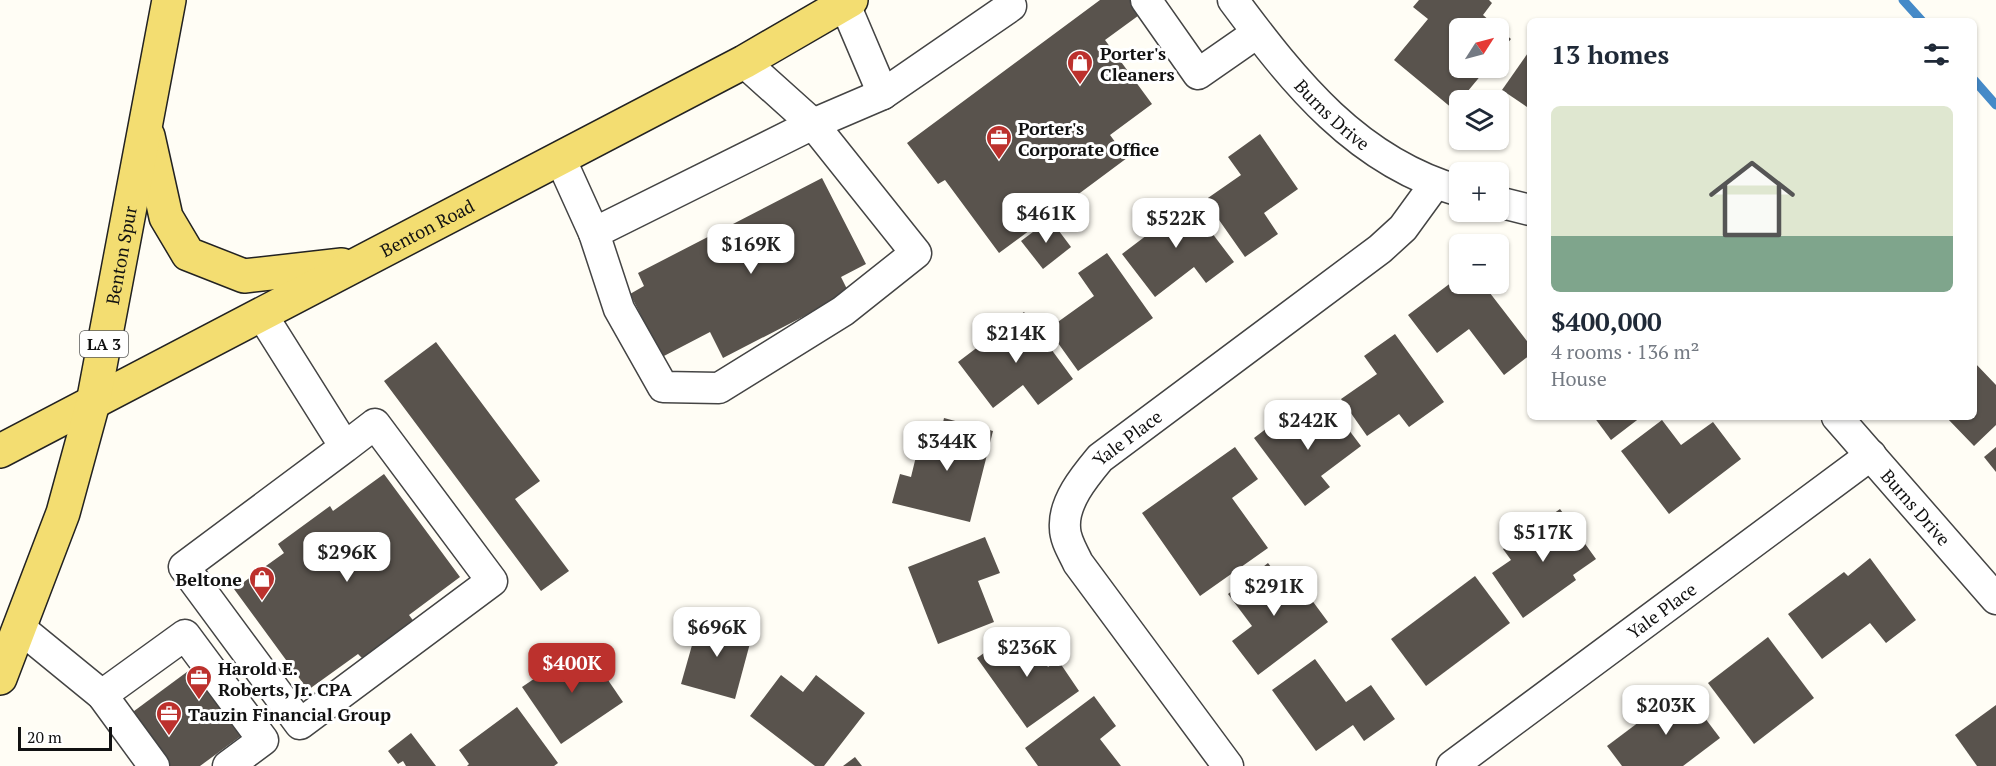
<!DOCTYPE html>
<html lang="en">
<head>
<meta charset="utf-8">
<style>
	body { margin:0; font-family:"PT Serif",serif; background:#f2f2f3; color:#1f2937; height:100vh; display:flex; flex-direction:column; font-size:22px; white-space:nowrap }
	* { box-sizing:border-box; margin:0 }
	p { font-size:20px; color:#747a83 }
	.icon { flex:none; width:33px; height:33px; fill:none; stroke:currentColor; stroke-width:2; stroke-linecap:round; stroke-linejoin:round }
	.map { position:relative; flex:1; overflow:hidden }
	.drawer { position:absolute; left:1527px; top:18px; width:450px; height:402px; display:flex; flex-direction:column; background:#fff; border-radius:9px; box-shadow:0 2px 4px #0004 }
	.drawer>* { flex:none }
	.needle { width:39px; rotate:54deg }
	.tools { position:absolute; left:1449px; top:18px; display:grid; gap:12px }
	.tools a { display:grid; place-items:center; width:60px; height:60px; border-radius:9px; background:#fff; box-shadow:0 2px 4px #0004; font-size:30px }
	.scale { position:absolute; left:18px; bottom:15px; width:94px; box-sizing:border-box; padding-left:6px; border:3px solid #111; border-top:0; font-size:16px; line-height:21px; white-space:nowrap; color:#111; -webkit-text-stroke:4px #fff; paint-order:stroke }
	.price { position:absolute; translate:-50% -51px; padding:0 14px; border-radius:12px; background:#fff; color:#222; font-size:20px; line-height:39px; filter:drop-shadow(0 2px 3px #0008) }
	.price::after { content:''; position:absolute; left:50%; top:36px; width:18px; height:14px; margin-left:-9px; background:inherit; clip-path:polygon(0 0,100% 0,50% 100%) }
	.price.current { background:#bc312d; color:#fff }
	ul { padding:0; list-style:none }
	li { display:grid; align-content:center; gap:12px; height:318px; padding:0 24px }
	li span { display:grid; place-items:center; height:186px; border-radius:9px; color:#555 }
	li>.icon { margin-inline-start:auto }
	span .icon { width:108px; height:108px; fill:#fffc; stroke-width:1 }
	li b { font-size:26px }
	h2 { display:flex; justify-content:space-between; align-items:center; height:72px; padding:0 24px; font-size:26px }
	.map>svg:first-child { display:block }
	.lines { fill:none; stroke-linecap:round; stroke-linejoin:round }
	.stream { stroke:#458ac8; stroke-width:9 }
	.building { fill:#59534d }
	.minor-casing { stroke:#444; stroke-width:33 }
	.major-casing { stroke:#222; stroke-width:36 }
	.minor { stroke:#fff; stroke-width:30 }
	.major { stroke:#f3dd71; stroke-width:33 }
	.labels { text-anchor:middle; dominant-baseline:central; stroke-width:6; stroke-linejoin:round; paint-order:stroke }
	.shield { fill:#fff; stroke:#585858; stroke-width:1.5 }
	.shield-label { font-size:16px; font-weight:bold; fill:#111 }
	.poi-label { font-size:18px; font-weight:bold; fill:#111; stroke:#fff; text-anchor:start }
	.street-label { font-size:18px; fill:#111; stroke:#fff }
</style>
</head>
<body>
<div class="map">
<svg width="1996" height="766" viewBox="0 0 1996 766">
	<rect width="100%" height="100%" fill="#fffdf5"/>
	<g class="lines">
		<!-- stream -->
		<g class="stream">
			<polyline points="1903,0 1922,21"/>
			<polyline points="1974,80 1996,105"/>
		</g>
	</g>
	<!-- building -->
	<g class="building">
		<polygon points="1100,0 1133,0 1142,13 1105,40 1152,104 1110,135 1127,158 999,253 945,180 938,184 907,143"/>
		<polygon points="1419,0 1489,0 1492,3 1483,15 1511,39 1498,54 1498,28 1460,28 1460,68 1487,68 1453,109 1394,60 1428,19 1413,7"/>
		<polygon points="1530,50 1530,109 1502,90"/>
		<polygon points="1260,134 1298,189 1264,213 1278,234 1245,257 1205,200 1241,175 1228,157"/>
		<polygon points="822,178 866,264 841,277 849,293 723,358 710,332 662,357 630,294 644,286 638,273"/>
		<polygon points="1167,200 1177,213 1190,204 1234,262 1206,283 1194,267 1155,297 1122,254 1151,232 1142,219"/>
		<polygon points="1050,219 1071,247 1043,269 1021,241"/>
		<polygon points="1107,253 1153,318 1078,371 1048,329 1094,296 1078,273"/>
		<polygon points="1460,276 1460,284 1483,284 1530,345 1530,355 1504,375 1469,329 1437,353 1408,315"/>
		<polygon points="1024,312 1073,379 1038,405 1023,385 993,408 958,362"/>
		<polygon points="1395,334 1444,402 1409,427 1399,414 1367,436 1341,399 1377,374 1364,356"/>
		<polygon points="436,342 540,481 515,499 569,571 541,591 384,381"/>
		<polygon points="1974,362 1996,385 1996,425 1974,446 1946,417 1974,417"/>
		<polygon points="1330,405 1361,446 1321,476 1330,487 1305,506 1254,438 1284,415 1296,431"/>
		<polygon points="1594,417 1641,417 1611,440"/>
		<polygon points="944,418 993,431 970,522 892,503 900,474 911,477 920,440 938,445"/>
		<polygon points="1662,420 1681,445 1713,422 1741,459 1669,514 1621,451"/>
		<polygon points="1235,447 1258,479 1232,498 1268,548 1200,596 1142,513"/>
		<polygon points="1996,447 1996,472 1984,457"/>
		<polygon points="384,474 460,577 409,615 415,623 364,660 358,654 308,690 234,589 284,553 278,544 330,506 333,511"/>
		<polygon points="1560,509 1596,559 1573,575 1576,580 1523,618 1492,573 1511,560 1503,549"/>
		<polygon points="985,537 1000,573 978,581 994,622 938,644 908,567"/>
		<polygon points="1870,558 1916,620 1886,643 1870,623 1822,659 1788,614 1844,572 1848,576"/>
		<polygon points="1268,563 1284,584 1294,576 1328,622 1258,675 1232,641 1252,626 1228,594"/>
		<polygon points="1475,576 1510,623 1426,686 1391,639"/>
		<polygon points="700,617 753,632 735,699 681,684"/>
		<polygon points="1020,627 1048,667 1058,660 1079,691 1027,728 977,658"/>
		<polygon points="1768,637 1814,698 1754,744 1708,683"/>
		<polygon points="584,645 623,702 561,744 522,687"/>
		<polygon points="1315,659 1346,702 1371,685 1395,719 1364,741 1353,725 1316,751 1272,690"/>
		<polygon points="199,663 245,733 200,766 170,766 126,717"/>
		<polygon points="781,675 803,692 816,675 865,713 824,766 815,766 750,716"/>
		<polygon points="1683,689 1720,738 1683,766 1622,766 1607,746"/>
		<polygon points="1094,696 1116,726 1100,739 1121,766 1038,766 1025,748"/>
		<polygon points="1996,705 1996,766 1977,766 1955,735"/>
		<polygon points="517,707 558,763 554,766 467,766 469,764 459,750"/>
		<polygon points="411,733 436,766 406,766 403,761 398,764 388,751"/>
		<polygon points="855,757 862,766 843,766"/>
	</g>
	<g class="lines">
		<defs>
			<g id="minor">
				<polyline points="843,0 883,94"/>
				<polyline points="1146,0 1198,74 1257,33"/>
				<path id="s1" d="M1233,0C1294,82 1357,162 1460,191"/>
				<polyline points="560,158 594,233 813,124 883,94 1011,6"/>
				<polyline points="1498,202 1530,210"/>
				<polyline points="594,233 619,309 663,387 719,388 843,311 916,253 813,124 744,62"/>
				<polyline points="262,315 345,447 184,567 300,724 492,581 375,424 345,447"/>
				<path id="s2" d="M1837,417L1996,599"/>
				<polyline points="20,628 102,695 154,766"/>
				<polyline points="102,695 185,635 263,740 228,766"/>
				<path id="s3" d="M1228,766L1078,563C1073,552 1065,540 1065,528C1063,502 1085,476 1100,458L1380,249L1403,228L1435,184"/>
				<path id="s4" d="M1452,766L1871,455"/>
			</g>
			<g id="major">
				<polyline points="148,136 166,217 188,254 244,276 342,265"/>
				<path id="s5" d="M0,451L744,62L851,0"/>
				<path id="s6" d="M0,678L63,513L93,403L169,0"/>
			</g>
		</defs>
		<!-- minor casing -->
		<use href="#minor" class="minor-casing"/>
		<!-- major casing -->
		<use href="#major" class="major-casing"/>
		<!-- minor -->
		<use href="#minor" class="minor"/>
		<!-- major -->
		<use href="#major" class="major"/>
	</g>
	<!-- icons -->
	<defs>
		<symbol id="shop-pin" viewBox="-11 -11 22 30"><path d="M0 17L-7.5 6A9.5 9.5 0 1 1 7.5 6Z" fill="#bc312d" stroke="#fff"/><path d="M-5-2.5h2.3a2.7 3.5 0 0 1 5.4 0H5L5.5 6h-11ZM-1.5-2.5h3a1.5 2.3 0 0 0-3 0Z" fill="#fff"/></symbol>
		<symbol id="office-pin" viewBox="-11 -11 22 30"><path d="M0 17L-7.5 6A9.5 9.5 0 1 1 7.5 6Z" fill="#bc312d" stroke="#fff"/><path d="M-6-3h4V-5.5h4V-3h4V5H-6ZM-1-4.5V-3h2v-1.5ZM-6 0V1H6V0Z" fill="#fff"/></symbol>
	</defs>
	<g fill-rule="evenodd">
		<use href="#shop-pin" x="1065" y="48" width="30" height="40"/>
		<use href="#office-pin" x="984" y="123" width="30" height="40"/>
		<use href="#shop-pin" x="247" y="564" width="30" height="40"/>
		<use href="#office-pin" x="184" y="663" width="30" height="40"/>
		<use href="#office-pin" x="154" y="699" width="30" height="40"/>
	</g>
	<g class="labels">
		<!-- shield labels -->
		<rect class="shield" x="80" y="331" width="48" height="26" rx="4.5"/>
		<g class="shield-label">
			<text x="104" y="344">LA 3</text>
		</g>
		<!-- poi labels -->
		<g class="poi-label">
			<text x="1100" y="53">Porter's<tspan x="1100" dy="21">Cleaners</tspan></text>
			<text x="1018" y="128">Porter's<tspan x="1018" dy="21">Corporate Office</tspan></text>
			<text x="242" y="579" text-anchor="end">Beltone</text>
			<text x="218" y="668">Harold E.<tspan x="218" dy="21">Roberts, Jr. CPA</tspan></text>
			<text x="188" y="714">Tauzin Financial Group</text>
		</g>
		<!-- street labels -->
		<g class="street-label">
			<text stroke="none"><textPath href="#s1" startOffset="152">Burns Drive</textPath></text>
			<text stroke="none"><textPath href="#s5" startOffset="482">Benton Road</textPath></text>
			<text stroke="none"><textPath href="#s6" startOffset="441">Benton Spur</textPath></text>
			<text stroke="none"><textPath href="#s3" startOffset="404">Yale Place</textPath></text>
			<text stroke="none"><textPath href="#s2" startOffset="120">Burns Drive</textPath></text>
			<text stroke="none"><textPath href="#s4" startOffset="261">Yale Place</textPath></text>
		</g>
	</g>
</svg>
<div class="tools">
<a><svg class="needle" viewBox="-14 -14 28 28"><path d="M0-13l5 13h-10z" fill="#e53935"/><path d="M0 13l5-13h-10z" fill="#747a83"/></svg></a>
<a><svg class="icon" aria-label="layers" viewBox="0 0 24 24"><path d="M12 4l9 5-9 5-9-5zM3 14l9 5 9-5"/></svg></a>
<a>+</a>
<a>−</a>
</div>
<div class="scale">20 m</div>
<b class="price" style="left:1046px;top:244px">$461K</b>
<b class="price" style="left:1176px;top:249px">$522K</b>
<b class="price" style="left:751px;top:275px">$169K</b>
<b class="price" style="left:1016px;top:364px">$214K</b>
<b class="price" style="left:1308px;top:451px">$242K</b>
<b class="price" style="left:947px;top:472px">$344K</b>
<b class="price" style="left:1543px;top:563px">$517K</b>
<b class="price" style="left:347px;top:583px">$296K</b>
<b class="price" style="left:1274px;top:617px">$291K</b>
<b class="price" style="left:717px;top:658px">$696K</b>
<b class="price" style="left:1027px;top:678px">$236K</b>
<b class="price current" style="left:572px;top:694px">$400K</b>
<b class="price" style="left:1666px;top:736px">$203K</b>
<section class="drawer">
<h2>13 homes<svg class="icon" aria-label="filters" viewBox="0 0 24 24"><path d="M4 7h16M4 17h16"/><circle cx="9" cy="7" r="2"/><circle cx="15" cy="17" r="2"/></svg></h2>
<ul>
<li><span style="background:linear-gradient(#dfe7d0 70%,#7fa58c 0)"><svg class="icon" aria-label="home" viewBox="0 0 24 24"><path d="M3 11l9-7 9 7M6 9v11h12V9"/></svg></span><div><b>$400,000</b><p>4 rooms · 136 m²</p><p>House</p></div></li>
</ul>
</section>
</div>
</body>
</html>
